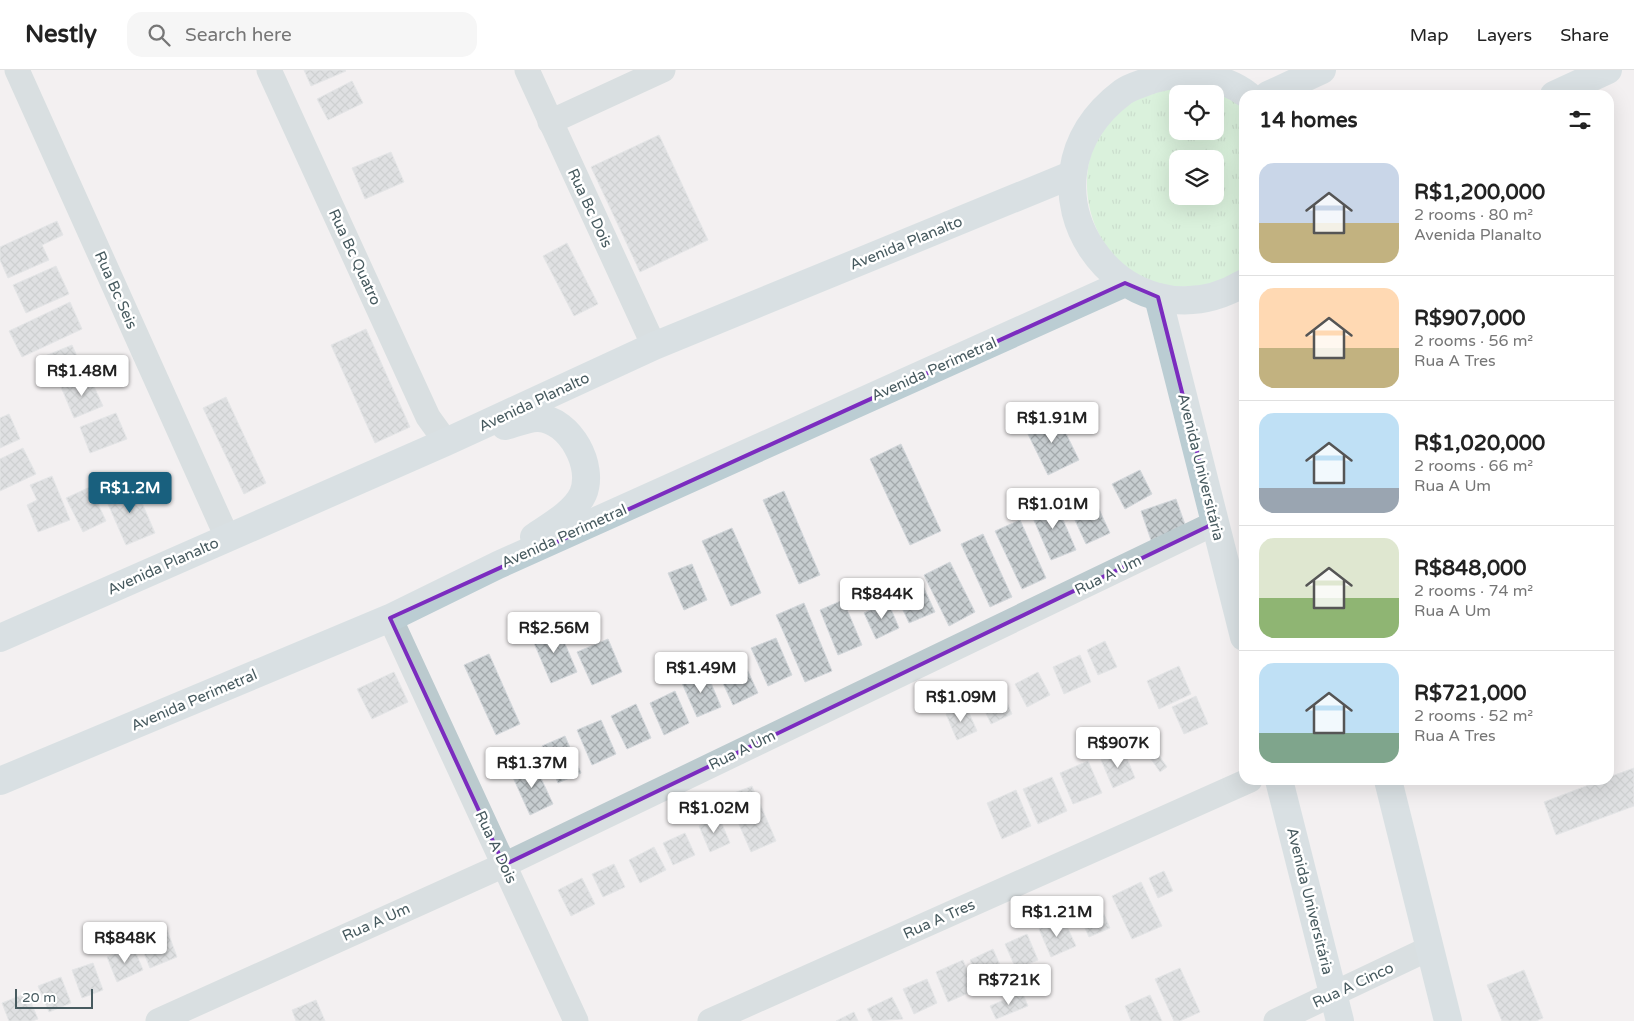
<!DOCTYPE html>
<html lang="en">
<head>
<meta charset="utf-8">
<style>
	body { margin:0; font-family:"Varela Round",sans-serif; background:#f6f6f6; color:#222; height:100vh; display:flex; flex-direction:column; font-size:19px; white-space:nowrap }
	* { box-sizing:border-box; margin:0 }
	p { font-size:16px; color:#767676 }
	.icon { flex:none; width:28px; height:28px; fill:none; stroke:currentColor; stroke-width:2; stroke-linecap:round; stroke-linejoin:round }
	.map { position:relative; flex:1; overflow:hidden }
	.panel { position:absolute; left:1239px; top:20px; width:375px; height:695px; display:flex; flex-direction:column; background:#fff; border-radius:15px; box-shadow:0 5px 20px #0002 }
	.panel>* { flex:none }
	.buttons { position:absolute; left:1169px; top:15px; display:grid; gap:10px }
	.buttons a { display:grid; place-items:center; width:55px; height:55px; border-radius:10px; background:#fff; box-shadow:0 5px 20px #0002; font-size:25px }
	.scale { position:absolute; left:15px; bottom:12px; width:78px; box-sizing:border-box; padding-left:5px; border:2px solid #475a5f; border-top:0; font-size:14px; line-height:18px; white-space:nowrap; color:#475a5f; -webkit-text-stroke:4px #fff; paint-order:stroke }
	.price { position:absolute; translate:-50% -42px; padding:0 11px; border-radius:5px; background:#fff; color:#222; font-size:16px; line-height:32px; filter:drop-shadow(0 1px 2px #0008) }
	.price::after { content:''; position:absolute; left:50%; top:30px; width:15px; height:11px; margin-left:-8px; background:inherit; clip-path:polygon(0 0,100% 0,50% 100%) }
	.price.current { background:#19607e; color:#fff }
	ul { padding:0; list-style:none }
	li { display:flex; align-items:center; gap:15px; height:125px; padding:0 20px }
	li+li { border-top:1px solid #e0e0e0 }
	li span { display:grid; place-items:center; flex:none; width:140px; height:100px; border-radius:15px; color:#555 }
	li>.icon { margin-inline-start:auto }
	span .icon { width:60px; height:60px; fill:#fffc; stroke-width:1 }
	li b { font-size:21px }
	h2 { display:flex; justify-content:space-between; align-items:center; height:60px; padding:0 20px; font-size:21px }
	header { display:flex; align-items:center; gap:30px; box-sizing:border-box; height:70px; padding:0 25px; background:#fff; border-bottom:1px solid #e0e0e0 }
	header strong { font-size:24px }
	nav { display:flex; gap:28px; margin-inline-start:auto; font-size:18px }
	.search { width:350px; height:45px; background:#f6f6f6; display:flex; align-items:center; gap:12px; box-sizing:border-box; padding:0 18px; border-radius:15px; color:#767676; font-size:19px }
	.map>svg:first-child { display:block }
	.grass { fill:url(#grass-tufts); fill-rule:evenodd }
	.building { fill:url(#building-cross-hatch); stroke:#d4d8dc }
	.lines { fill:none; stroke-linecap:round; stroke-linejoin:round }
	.street { stroke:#bbcace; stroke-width:25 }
	.secondary { stroke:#bbcdd3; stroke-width:28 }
	.marked { fill:none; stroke:#7b2cbf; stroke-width:4; stroke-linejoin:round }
	.labels { text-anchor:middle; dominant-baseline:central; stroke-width:5; stroke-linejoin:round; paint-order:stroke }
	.street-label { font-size:15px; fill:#475a5f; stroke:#fff }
</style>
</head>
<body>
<header>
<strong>Nestly</strong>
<div class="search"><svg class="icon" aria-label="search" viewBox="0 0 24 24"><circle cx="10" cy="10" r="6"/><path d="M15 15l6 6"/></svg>Search here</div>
<nav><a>Map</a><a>Layers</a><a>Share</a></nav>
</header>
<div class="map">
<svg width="1634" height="951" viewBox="0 0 1634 951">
	<defs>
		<pattern id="grass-tufts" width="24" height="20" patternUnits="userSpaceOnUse" patternTransform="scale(1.25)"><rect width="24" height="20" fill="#bdf2c4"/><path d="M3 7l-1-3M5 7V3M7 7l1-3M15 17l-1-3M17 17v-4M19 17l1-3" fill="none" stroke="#9bc7a2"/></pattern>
		<pattern id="building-cross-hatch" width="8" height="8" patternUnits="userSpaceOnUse" patternTransform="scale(1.25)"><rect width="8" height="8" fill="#c7cdd0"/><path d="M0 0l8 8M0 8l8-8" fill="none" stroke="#a3a9ac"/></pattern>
	</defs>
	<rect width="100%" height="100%" fill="#f3f0f1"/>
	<!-- grass -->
	<path class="grass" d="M1196,18L1225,26L1244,38V198C1235,202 1226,209 1217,212C1082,250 1032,50 1165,19C1175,17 1186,19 1196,18ZM1178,24H1215V61H1178ZM1178,89H1215V126H1178Z"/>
	<!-- building -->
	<g class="building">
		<polygon points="304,0 345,0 346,1 311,16"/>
		<polygon points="352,11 363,33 328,50 317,29"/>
		<polygon points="659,65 708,170 640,202 591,97"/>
		<polygon points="391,82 404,112 365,129 352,98"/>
		<polygon points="57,151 63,165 42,175 49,190 8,208 0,190 0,177"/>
		<polygon points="567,173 598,234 574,246 543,186"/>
		<polygon points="56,196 69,224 26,243 13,215"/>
		<polygon points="70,232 82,259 22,287 9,261"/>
		<polygon points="366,259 410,357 375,373 331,275"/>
		<polygon points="72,275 83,300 56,311 45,286"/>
		<polygon points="89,306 103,336 74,348 61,317"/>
		<polygon points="226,327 266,413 244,424 203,338"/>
		<polygon points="116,343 127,369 90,383 80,357"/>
		<polygon points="1056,343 1079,390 1048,405 1025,358"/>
		<polygon points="9,344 20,369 0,378 0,348"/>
		<polygon points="901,374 941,461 910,475 870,389"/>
		<polygon points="23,378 36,404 0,421 0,389"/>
		<polygon points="1140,400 1152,424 1125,439 1112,414"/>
		<polygon points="52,406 70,450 38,462 27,435 37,430 30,415"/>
		<polygon points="133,412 155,463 126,475 104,425"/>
		<polygon points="90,417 106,451 83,462 66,428"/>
		<polygon points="784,421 820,505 799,514 763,430"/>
		<polygon points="1176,429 1187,460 1152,473 1141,441"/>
		<polygon points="1055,431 1076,480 1051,490 1030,441"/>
		<polygon points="1098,437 1110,463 1086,474 1074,448"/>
		<polygon points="1020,450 1046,508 1022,519 995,461"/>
		<polygon points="732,458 761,523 731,536 702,471"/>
		<polygon points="983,464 1012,527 990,537 961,474"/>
		<polygon points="950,492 975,542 949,556 924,505"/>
		<polygon points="692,494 707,530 684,540 668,503"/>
		<polygon points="923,516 935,542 909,553 897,527"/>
		<polygon points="843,530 862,575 838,585 820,540"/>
		<polygon points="888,532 899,558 876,569 864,543"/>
		<polygon points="804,533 832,601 805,612 776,545"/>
		<polygon points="557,555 577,602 551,613 531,566"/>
		<polygon points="776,568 792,605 768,616 751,578"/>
		<polygon points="608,569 622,602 592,615 577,582"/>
		<polygon points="1105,571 1117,597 1098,605 1087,580"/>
		<polygon points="489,584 520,654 496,665 464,595"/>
		<polygon points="1080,585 1091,612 1064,624 1053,597"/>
		<polygon points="1179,596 1191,624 1159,639 1147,611"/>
		<polygon points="746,597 758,623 733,635 721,609"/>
		<polygon points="706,601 721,637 697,647 681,611"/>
		<polygon points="394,602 408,632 372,649 357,619"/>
		<polygon points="1038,602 1050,625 1027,637 1015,614"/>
		<polygon points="675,621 689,653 664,665 650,633"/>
		<polygon points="1002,621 1012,644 991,654 980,630"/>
		<polygon points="1196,626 1208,654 1184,664 1172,637"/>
		<polygon points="636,634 651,668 627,679 611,646"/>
		<polygon points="966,636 977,661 957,670 946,644"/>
		<polygon points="601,650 616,684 592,695 577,660"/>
		<polygon points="565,666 581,703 558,713 542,676"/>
		<polygon points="1124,681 1135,708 1113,718 1101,690"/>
		<polygon points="1158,684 1167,697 1160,702 1151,689"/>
		<polygon points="1088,691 1102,723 1073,734 1060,703"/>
		<polygon points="534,693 553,734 530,745 511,703"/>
		<polygon points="1634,698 1634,736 1556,765 1544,732 1602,710 1609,710 1609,707"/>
		<polygon points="1052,707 1067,741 1038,754 1023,719"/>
		<polygon points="752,716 758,731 735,740 729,725"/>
		<polygon points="1016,720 1031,756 1002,769 987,733"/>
		<polygon points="760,734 776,771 751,782 735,745"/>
		<polygon points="719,747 730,773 710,782 699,756"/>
		<polygon points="685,763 695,785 673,795 663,773"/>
		<polygon points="654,777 666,800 640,813 629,790"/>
		<polygon points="614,794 625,817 603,827 592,804"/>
		<polygon points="1164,801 1173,821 1158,828 1149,808"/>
		<polygon points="582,808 595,834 571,846 558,820"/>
		<polygon points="1141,812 1162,856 1132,869 1112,826"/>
		<polygon points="1098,831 1110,858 1089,867 1077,840"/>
		<polygon points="1063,848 1076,876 1051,887 1039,859"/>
		<polygon points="167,860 177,887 150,898 139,871"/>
		<polygon points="1027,864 1038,890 1016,899 1005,874"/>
		<polygon points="133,876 143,900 117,912 107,887"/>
		<polygon points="993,879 1003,902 980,912 970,890"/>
		<polygon points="963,890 975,920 948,932 936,902"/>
		<polygon points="93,893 103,920 82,928 72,900"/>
		<polygon points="1180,898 1200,942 1180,951 1174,951 1155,909"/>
		<polygon points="1524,900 1543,948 1536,951 1502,951 1487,915"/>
		<polygon points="61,907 71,933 49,942 38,916"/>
		<polygon points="927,909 937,933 914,944 903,919"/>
		<polygon points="1022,922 1028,936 996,949 990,936"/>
		<polygon points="27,923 38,949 32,951 9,951 2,933"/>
		<polygon points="1150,925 1162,951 1131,951 1125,936"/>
		<polygon points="892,927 903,949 873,951 867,939"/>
		<polygon points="316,930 325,951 296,951 292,940"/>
		<polygon points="854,942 858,951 836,951"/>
	</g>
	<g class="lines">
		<!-- street -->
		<g class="street">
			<polyline points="17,0 227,467"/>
			<polyline points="269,0 428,347 446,372"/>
			<polyline points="527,0 654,276"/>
			<polyline points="550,52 663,0"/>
			<polyline points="390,548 576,951"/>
			<polyline points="158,951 504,795 1215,453"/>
			<polyline points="710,951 1250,710"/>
			<polyline points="1276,951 1430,878"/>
		</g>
		<!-- secondary -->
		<g class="secondary">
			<polyline points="1268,25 1322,0"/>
			<polyline points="1554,25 1608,0"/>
			<path d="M1244,213C1122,285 1001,114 1123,22C1131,16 1142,14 1151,10C1181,0 1222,5 1248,25"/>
			<polyline points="1158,227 1244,567"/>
			<path d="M505,356C515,354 529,347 539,348C570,350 595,396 583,424C575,442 550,456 534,467"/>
			<polyline points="0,568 446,372 654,276 1071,105"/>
			<polyline points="1279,710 1340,951"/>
			<polyline points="1388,710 1448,951"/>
			<polyline points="0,711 390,548 498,495 1125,213"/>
		</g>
	</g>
	<!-- marked area -->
	<path d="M0 0H1634V951H0ZM1125,213L1158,227L1215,453L504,795L390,548Z" fill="#f3f0f1" fill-opacity=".55" fill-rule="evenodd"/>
	<path class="marked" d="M1125,213L1158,227L1215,453L504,795L390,548Z"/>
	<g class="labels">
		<!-- street labels -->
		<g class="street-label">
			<text transform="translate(590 138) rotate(65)">Rua Bc Dois</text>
			<text transform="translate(906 173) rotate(-22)">Avenida Planalto</text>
			<text transform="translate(355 187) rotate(65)">Rua Bc Quatro</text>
			<text transform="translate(116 220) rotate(66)">Rua Bc Seis</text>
			<text transform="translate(934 299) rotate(-24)">Avenida Perimetral</text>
			<text transform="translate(534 332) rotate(-25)">Avenida Planalto</text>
			<text transform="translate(1201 397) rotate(76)">Avenida Universitária</text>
			<text transform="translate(564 466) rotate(-24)">Avenida Perimetral</text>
			<text transform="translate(163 496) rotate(-24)">Avenida Planalto</text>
			<text transform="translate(1108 505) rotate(-26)">Rua A Um</text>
			<text transform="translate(194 630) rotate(-23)">Avenida Perimetral</text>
			<text transform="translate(742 680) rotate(-26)">Rua A Um</text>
			<text transform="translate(496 777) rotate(65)">Rua A Dois</text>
			<text transform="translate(1310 831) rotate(76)">Avenida Universitária</text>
			<text transform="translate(939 849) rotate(-24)">Rua A Tres</text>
			<text transform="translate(376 852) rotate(-24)">Rua A Um</text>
			<text transform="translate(1353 915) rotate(-25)">Rua A Cinco</text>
		</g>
	</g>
</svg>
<div class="buttons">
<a><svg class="icon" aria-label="locate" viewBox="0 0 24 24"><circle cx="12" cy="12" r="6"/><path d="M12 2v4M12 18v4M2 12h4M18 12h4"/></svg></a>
<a><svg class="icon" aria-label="layers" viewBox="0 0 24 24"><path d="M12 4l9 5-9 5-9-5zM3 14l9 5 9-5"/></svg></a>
</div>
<div class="scale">20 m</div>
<b class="price" style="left:82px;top:327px">R$1.48M</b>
<b class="price" style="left:1052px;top:374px">R$1.91M</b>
<b class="price current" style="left:130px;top:444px">R$1.2M</b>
<b class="price" style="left:1053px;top:460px">R$1.01M</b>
<b class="price" style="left:882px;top:550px">R$844K</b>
<b class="price" style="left:554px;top:584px">R$2.56M</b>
<b class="price" style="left:701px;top:624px">R$1.49M</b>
<b class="price" style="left:961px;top:653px">R$1.09M</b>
<b class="price" style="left:1118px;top:699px">R$907K</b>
<b class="price" style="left:532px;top:719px">R$1.37M</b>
<b class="price" style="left:714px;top:764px">R$1.02M</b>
<b class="price" style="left:1057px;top:868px">R$1.21M</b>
<b class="price" style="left:125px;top:894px">R$848K</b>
<b class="price" style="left:1009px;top:936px">R$721K</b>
<section class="panel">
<h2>14 homes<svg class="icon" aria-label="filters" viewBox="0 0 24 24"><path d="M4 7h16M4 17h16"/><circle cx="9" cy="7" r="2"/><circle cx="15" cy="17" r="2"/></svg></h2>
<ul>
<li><span style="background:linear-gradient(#c9d6e8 60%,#c2b280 0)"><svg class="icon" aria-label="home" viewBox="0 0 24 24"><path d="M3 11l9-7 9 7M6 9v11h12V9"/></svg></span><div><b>R$1,200,000</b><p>2 rooms · 80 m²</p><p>Avenida Planalto</p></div></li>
<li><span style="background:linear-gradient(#ffd9b3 60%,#c2b280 0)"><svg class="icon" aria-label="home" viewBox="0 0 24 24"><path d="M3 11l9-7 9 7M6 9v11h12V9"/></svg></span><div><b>R$907,000</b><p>2 rooms · 56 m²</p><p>Rua A Tres</p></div></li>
<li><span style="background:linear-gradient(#bfe0f5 75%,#9aa5b1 0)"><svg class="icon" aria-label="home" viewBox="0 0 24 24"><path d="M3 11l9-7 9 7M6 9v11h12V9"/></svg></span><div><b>R$1,020,000</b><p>2 rooms · 66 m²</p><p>Rua A Um</p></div></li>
<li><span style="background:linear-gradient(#dfe7d0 60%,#8fb573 0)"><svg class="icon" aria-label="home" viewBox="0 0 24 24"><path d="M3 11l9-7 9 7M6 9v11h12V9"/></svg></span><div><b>R$848,000</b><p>2 rooms · 74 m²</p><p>Rua A Um</p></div></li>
<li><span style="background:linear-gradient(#bfe0f5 70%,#7fa58c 0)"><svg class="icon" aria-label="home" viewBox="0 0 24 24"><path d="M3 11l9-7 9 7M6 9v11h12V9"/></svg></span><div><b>R$721,000</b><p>2 rooms · 52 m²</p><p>Rua A Tres</p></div></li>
</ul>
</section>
</div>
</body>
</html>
